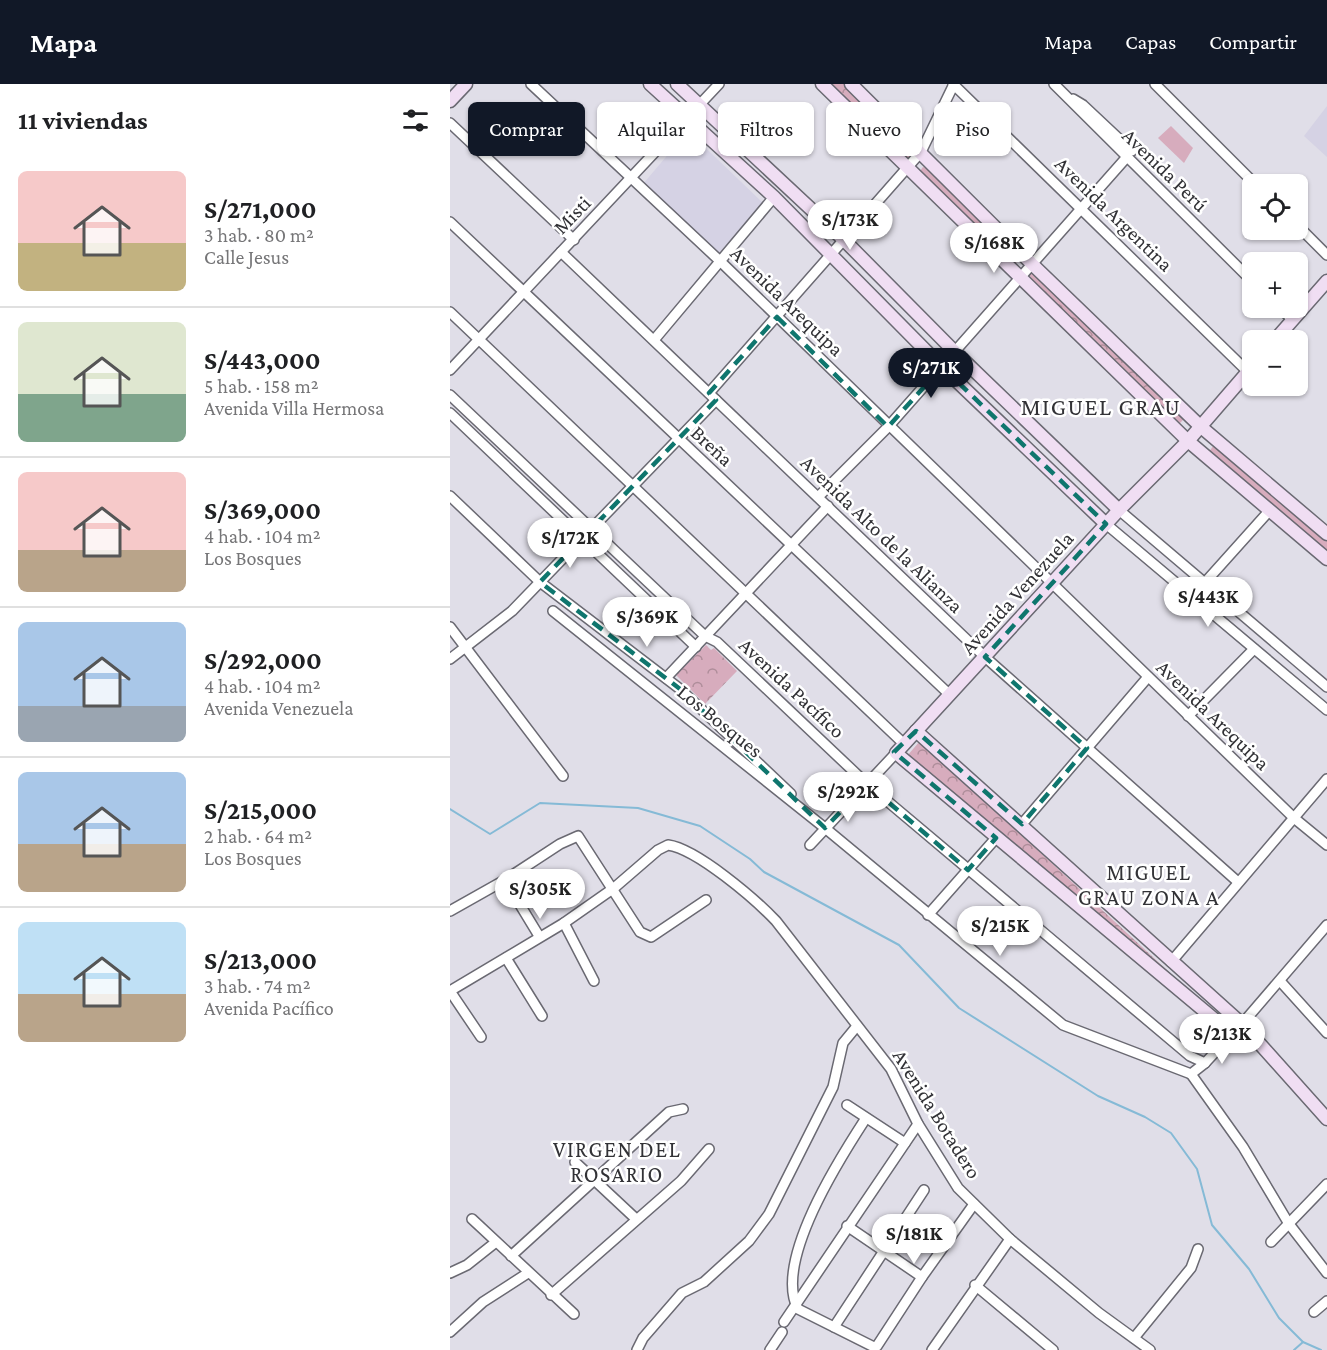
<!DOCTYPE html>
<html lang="es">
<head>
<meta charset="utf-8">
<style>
	body { margin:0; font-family:"Crimson Pro",serif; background:#f6f6f6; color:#202124; height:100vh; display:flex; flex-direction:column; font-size:22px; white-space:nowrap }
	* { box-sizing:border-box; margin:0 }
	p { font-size:20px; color:#757577 }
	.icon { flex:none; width:33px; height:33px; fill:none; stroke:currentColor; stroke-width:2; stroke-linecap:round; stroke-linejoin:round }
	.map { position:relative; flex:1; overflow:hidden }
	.drawer { display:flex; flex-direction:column; background:#fff; width:450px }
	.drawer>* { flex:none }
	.guide { position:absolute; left:18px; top:18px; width:570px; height:54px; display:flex; gap:12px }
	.controls { position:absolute; left:792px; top:90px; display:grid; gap:12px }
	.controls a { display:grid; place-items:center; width:66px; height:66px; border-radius:9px; background:#fff; box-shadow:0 2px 4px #0004; font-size:30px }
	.price { position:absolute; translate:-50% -51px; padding:0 14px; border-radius:21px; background:#fff; color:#222; font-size:20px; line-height:39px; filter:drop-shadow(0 2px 3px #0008) }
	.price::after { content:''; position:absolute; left:50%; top:36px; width:18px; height:14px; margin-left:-9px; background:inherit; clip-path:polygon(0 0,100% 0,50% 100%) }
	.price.selected { background:#111827; color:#fff }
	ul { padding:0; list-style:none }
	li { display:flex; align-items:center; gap:18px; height:150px; padding:0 18px }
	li+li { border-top:2px solid #e0e0e0 }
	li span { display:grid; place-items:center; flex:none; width:168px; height:120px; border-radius:9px; color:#555 }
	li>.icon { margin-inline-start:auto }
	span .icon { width:72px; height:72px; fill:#fffc; stroke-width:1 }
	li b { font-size:26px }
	h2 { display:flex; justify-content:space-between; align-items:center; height:72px; padding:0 18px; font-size:26px }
	.pill { padding:0 21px; border-radius:9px; background:#fff; box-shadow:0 2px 4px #0004; font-size:21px; line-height:54px }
	.pill.selected { background:#111827; color:#fff }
	header { display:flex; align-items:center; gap:36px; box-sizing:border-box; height:84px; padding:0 30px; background:#111827; color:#fff }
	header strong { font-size:28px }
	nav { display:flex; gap:33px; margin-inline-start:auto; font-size:21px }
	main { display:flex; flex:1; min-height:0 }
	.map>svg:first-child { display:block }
	.built { fill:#d5d2e4 }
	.green { fill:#d7acbd }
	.park { fill:url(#park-crowns) }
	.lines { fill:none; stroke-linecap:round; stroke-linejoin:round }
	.stream { stroke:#85bad6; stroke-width:2 }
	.street-casing { stroke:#6a6972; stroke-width:12 }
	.secondary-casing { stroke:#6a6972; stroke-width:15 }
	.street { stroke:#fff; stroke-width:9 }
	.secondary { stroke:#f0def3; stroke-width:12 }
	.marked { fill:none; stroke:#0f766e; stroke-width:4.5; stroke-dasharray:12 8; stroke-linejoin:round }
	.labels { text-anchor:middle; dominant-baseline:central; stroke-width:5; stroke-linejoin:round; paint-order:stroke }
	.street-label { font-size:21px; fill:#323236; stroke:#fff }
	.neighbourhood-label { font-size:22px; letter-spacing:1.5px; fill:#323236; stroke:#fff }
	.quarter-label { font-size:24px; letter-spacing:1.5px; fill:#323236; stroke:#fff }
</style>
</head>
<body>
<header>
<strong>Mapa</strong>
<nav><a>Mapa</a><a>Capas</a><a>Compartir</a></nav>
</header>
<main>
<section class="drawer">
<h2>11 viviendas<svg class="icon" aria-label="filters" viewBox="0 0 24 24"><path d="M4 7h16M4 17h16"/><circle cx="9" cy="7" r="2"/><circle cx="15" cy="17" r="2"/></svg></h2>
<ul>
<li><span style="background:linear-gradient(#f6c9c9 60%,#c2b280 0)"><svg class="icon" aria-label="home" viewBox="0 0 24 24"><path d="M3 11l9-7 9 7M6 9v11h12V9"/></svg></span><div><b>S/271,000</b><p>3 hab. · 80 m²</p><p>Calle Jesus</p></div></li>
<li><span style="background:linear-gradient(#dfe7d0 60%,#7fa58c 0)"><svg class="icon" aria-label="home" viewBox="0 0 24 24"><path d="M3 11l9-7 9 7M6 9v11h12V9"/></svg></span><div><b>S/443,000</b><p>5 hab. · 158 m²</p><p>Avenida Villa Hermosa</p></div></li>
<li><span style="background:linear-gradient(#f6c9c9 65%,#b9a48a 0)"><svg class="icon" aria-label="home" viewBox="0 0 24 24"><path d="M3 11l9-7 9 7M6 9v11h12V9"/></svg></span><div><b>S/369,000</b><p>4 hab. · 104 m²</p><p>Los Bosques</p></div></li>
<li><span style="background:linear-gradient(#a9c7e8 70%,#9aa5b1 0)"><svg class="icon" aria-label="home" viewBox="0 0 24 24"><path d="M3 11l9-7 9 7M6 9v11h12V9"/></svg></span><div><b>S/292,000</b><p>4 hab. · 104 m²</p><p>Avenida Venezuela</p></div></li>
<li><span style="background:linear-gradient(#a9c7e8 60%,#b9a48a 0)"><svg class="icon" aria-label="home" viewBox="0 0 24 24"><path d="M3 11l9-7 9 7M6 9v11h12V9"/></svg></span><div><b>S/215,000</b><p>2 hab. · 64 m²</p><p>Los Bosques</p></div></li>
<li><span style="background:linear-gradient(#bfe0f5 60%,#b9a48a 0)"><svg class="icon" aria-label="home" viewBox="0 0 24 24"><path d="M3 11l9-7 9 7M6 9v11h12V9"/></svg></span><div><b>S/213,000</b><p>3 hab. · 74 m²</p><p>Avenida Pacífico</p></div></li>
</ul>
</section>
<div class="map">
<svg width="877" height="1266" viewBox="0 0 877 1266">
	<defs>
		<pattern id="park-crowns" width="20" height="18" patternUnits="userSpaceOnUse" patternTransform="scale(1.5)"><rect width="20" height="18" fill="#d7acbd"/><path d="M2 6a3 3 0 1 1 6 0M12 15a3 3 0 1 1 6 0" fill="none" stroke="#af8d9a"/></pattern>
	</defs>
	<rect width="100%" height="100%" fill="#e0dee8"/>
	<!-- built -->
	<g class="built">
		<polygon points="877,22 877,73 854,52"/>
		<polygon points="238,47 314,120 269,169 193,100"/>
	</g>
	<!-- green -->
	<g class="green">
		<polygon points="721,42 743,64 734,79 708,54"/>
		<polygon points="764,361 877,455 877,468 758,369"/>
	</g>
	<!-- park -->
	<g class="park">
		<polygon points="378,0 394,0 461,65 459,74 453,73"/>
		<polygon points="473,83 480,85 569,175 566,179 561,179 472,93 470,87"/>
		<polygon points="582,188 586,189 733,329 734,335 730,339 723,337 577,193"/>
		<polygon points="256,561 261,566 264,564 287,587 255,620 226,591"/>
		<polygon points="470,657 775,940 457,672"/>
	</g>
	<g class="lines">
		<!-- stream -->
		<g class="stream">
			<polyline points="0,725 40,750 90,719 188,724 250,742 300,775 314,788 449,861 509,924 648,1012 695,1033 721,1049 747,1085 762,1141 799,1185 829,1234 853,1258 871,1266"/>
			<polyline points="844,1266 853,1258"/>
		</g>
		<defs>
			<g id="street">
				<polyline points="81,0 271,178 844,734 877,761"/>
				<polyline points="503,0 798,288"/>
				<polyline points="604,0 802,197"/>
				<polyline points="705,0 805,100"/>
				<polyline points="623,15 633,21 682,67"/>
				<polyline points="0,39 124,156"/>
				<polyline points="0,138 500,611"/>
				<polyline points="848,142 877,171"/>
				<polyline points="111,168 535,573 788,798"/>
				<polyline points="830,224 843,236"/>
				<polyline points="0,228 453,659"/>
				<polyline points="204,256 324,113"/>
				<polyline points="0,286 269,0"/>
				<polyline points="259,309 471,68 504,0"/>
				<polyline points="0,311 255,552 267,558 417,700 740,972 755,979"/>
				<polyline points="0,329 246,563"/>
				<polyline points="0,412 90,498 230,605 341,710"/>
				<polyline points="368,413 438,343 676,74"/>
				<polyline points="669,426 877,603"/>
				<polyline points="656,440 877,626"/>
				<polyline points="742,513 820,426"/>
				<polyline points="103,527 375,744 613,941 741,990"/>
				<polyline points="0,543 113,692"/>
				<polyline points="0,575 62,527 266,316"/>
				<polyline points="216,594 378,422"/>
				<polyline points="738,632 804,565"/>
				<polyline points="572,740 698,593"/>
				<polyline points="360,761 446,669"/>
				<polyline points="55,796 89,852"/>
				<polyline points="0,827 55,796 110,760 128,752 190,848 201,853 256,816"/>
				<polyline points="478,831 546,754"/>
				<polyline points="114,839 144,897"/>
				<polyline points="56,874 92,932"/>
				<polyline points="721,878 877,695"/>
				<polyline points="830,897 877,949"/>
				<path d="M0,907L114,839L164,804L208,766L218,761C247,765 305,815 326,837L441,985L468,1040L508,1104L560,1155L649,1229L700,1266"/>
				<polyline points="0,907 31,953"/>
				<polyline points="792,940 877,841"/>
				<polyline points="741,990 793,1063 839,1140 877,1189"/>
				<polyline points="741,990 755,979 782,950"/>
				<polyline points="397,1021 455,1059"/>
				<path d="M416,1034C390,1074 323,1178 348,1225L424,1263L427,1262L472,1193L524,1120"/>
				<polyline points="125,1078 186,1135"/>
				<polyline points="22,1135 124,1230"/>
				<polyline points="397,1142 472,1193"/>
				<polyline points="821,1158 877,1100"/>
				<polyline points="61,1172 219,1028 233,1025"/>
				<polyline points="0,1189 17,1181 46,1158"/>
				<polyline points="525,1201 603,1266"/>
				<polyline points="101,1211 231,1097 259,1065"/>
				<polyline points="864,1228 877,1217"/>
				<polyline points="334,1238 468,1040"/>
				<polyline points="384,1243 474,1106"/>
				<polyline points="0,1248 33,1218 78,1189"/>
				<polyline points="684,1254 741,1184 748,1165"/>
				<polyline points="187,1266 193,1254 232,1209 254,1198 299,1157 319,1130 383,1003 393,959 407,942"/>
				<polyline points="320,1266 332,1248"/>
				<polyline points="482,1266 560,1155"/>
			</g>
			<g id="secondary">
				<polyline points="200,0 324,113 492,283 656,440"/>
				<polyline points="227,0 393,155 505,268 669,426"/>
				<polyline points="372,0 738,357 877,475"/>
				<polyline points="401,0 583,181 750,342 877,450"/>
				<polyline points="0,17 16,0"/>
				<polyline points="825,256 877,197"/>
				<polyline points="466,647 792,940 877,1035"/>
				<polyline points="792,940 782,950 446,669 669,426 738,357 802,283"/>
			</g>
		</defs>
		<!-- street casing -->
		<use href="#street" class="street-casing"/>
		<!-- secondary casing -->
		<use href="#secondary" class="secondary-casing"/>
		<!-- street -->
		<use href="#street" class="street"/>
		<!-- secondary -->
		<use href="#secondary" class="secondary"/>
	</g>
	<!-- marked area -->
	<path class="marked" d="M327,233L438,343L492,283L656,440L535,573L637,664L572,740L466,647L444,668L546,754L518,786L417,700L375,744L230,605L90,498L266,316L259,309Z"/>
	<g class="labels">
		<!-- street labels -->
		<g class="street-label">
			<text transform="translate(715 86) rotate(44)">Avenida Perú</text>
			<text transform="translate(664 130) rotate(44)">Avenida Argentina</text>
			<text transform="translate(122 131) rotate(-46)">Misti</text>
			<text transform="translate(337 217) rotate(44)">Avenida Arequipa</text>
			<text transform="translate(262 362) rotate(43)">Breña</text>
			<text transform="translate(432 450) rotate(44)">Avenida Alto de la Alianza</text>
			<text transform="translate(567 509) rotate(-48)">Avenida Venezuela</text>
			<text transform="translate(342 604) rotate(43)">Avenida Pacífico</text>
			<text transform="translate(763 631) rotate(44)">Avenida Arequipa</text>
			<text transform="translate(270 637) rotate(39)">Los Bosques</text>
			<text transform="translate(487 1030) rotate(58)">Avenida Botadero</text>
		</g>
		<!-- neighbourhood labels -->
		<g class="neighbourhood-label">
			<text x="699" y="788">MIGUEL<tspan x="699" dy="25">GRAU ZONA A</tspan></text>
			<text x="167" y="1065">VIRGEN DEL<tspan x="167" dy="25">ROSARIO</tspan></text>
		</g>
		<!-- quarter labels -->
		<g class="quarter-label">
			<text x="651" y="322">MIGUEL GRAU</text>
		</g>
	</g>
</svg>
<div class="controls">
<a><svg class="icon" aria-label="locate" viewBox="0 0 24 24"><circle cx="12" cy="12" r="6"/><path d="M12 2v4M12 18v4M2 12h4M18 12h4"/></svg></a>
<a>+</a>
<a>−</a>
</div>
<b class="price" style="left:400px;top:167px">S/173K</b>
<b class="price" style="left:544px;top:190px">S/168K</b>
<b class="price selected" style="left:481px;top:315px">S/271K</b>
<b class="price" style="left:120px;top:485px">S/172K</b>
<b class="price" style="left:758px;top:544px">S/443K</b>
<b class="price" style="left:197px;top:564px">S/369K</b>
<b class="price" style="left:398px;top:739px">S/292K</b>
<b class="price" style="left:90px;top:836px">S/305K</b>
<b class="price" style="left:550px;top:873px">S/215K</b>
<b class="price" style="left:772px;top:981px">S/213K</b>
<b class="price" style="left:464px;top:1181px">S/181K</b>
<div class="guide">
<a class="pill selected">Comprar</a>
<a class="pill">Alquilar</a>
<a class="pill">Filtros</a>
<a class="pill">Nuevo</a>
<a class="pill">Piso</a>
</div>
</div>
</main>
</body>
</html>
